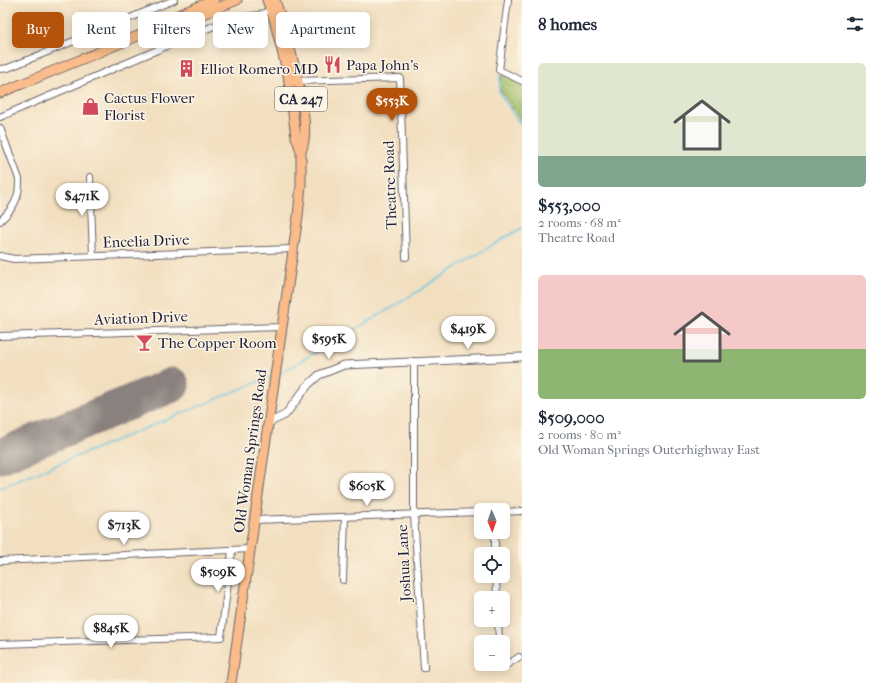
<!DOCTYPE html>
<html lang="en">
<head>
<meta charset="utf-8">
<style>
	body { margin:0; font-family:"IM FELL French Canon",serif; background:#f6f6f7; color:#1f2937; height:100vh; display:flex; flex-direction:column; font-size:15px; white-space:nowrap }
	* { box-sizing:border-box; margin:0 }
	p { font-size:13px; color:#747a83 }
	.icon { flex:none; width:22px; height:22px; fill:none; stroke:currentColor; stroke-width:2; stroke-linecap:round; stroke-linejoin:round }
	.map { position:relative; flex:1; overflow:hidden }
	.panel { display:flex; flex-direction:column; background:#fff; width:360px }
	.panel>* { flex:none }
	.hud { position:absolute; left:12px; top:12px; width:380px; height:36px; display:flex; gap:8px }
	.needle { width:26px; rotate:178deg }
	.controls { position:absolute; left:474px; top:503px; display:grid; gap:8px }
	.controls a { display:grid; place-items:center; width:36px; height:36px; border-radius:6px; background:#fff; box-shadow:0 2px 10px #0003; font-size:20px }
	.price { position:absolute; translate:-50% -34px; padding:0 9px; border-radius:14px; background:#fff; color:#222; font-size:13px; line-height:26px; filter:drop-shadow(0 1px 2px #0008) }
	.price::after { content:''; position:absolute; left:50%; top:24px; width:12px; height:9px; margin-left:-6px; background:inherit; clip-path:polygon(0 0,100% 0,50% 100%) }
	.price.active { background:#b45309; color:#fff }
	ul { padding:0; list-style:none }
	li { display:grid; align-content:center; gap:8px; height:212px; padding:0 16px }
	li span { display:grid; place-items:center; height:124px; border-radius:6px; color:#555 }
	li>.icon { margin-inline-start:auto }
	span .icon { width:72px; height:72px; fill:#fffc; stroke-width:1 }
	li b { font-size:17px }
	h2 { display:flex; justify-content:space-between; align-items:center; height:48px; padding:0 16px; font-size:17px }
	.pill { padding:0 14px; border-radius:6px; background:#fff; box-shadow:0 2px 10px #0003; font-size:14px; line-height:36px }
	.pill.active { background:#b45309; color:#fff }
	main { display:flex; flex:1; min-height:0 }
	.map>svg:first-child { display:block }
	.park { fill:url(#park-dots); stroke:#627050 }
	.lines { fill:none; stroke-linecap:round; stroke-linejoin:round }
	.stream { stroke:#62c4e0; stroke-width:1.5 }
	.runway { stroke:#8a807e; stroke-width:35 }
	.minor-casing { stroke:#6b646a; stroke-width:8 }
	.tertiary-casing { stroke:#6b646a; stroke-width:9 }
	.primary-casing { stroke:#6b646a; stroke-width:11 }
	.minor { stroke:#fff; stroke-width:6 }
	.tertiary { stroke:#fff; stroke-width:7 }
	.primary { stroke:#f9bc8a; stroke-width:9 }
	.labels { text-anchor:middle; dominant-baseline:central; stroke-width:3; stroke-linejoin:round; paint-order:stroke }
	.shield { fill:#fcf5e5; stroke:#63616e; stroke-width:1 }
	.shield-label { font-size:14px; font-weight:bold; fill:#22223b }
	.poi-label { font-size:15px; fill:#22223b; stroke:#fcf5e5; text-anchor:start }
	.street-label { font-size:15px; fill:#22223b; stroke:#fcf5e5 }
</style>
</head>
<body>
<main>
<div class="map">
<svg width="522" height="683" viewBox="0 0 522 683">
	<defs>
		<pattern id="park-dots" width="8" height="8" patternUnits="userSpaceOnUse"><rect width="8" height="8" fill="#a2be65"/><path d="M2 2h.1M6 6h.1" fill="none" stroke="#849a54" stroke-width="1.8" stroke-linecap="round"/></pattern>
	</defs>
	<rect width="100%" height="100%" fill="#fcf5e5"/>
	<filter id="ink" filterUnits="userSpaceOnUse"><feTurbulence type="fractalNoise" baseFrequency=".025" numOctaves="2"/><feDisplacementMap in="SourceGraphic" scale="8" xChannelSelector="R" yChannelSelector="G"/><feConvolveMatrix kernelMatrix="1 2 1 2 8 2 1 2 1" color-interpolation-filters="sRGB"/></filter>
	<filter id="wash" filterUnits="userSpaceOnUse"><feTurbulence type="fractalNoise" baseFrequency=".012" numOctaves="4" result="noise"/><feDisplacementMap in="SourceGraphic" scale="16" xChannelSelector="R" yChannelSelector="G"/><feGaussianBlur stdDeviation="0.9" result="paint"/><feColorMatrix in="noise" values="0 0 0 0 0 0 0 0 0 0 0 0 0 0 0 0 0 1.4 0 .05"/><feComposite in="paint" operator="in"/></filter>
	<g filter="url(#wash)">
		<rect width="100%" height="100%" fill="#f2dfc0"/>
		<!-- park -->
		<polygon class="park" points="502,75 509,77 522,87 522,123 501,91 499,86"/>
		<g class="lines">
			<!-- stream -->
			<g class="stream">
				<polyline points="500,74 499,92 522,127"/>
				<polyline points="280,373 388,310 502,239 522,228"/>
				<polyline points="0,488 270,377"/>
			</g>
			<!-- runway -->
			<polyline class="runway" points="0,456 172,385"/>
		</g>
	</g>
	<g filter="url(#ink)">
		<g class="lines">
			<defs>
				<g id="minor">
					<polyline points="508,0 499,70 522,81"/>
					<polyline points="0,69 8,68 174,0"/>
					<polyline points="295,81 400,78 406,257"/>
					<polyline points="0,117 230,19 259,15 271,10"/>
					<path d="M0,128L19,179C20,198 13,209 0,221"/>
					<polyline points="90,177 93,256"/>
					<polyline points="0,256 14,259 293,249"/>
					<polyline points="0,336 282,327"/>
					<polyline points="414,361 414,515 424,668"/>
					<polyline points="503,512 522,511"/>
					<polyline points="254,520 481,512"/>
					<polyline points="495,532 495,554"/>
					<polyline points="0,561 250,549"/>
					<polyline points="496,576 497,598"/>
					<polyline points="343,580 345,517"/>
					<polyline points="498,620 499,642"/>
					<polyline points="0,644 221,637 232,551"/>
					<polyline points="503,662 508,664 519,657"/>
				</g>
				<polyline id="tertiary" points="268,423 285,415 308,385 319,375 344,365 522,357"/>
				<g id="primary">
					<path d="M275,0C285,30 315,124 301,151"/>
					<polyline points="157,28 169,28 237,0"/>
					<polyline points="0,93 157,28 166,20 214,0"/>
					<polyline points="231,683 298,216 301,185 301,151 296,137 288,75 274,19 267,0"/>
				</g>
			</defs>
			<!-- minor casing -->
			<use href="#minor" class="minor-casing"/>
			<!-- tertiary casing -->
			<use href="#tertiary" class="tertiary-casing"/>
			<!-- primary casing -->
			<use href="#primary" class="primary-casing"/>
			<!-- minor -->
			<use href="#minor" class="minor"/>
			<!-- tertiary -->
			<use href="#tertiary" class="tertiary"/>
			<!-- primary -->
			<use href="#primary" class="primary"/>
		</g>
	</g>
	<!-- icons -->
	<defs>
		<symbol id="restaurant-bare" viewBox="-9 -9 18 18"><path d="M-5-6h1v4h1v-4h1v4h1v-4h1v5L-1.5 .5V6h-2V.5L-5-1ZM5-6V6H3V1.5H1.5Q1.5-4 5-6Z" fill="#d1495b" stroke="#fcf5e5" stroke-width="2.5" paint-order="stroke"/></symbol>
		<symbol id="building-bare" viewBox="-9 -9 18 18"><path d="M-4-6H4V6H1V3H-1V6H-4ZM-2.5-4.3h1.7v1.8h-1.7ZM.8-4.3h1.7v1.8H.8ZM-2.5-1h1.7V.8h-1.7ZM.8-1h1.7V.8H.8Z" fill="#d1495b" stroke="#fcf5e5" stroke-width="2.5" paint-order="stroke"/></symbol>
		<symbol id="shop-bare" viewBox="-9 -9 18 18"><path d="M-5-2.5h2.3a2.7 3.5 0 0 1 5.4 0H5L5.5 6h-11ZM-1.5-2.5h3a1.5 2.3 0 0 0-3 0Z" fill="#d1495b" stroke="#fcf5e5" stroke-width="2.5" paint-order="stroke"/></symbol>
		<symbol id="bar-bare" viewBox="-9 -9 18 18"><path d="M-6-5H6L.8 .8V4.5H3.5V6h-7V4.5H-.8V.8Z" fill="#d1495b" stroke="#fcf5e5" stroke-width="2.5" paint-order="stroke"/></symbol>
	</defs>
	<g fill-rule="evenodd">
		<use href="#restaurant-bare" x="320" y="52" width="25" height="25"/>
		<use href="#building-bare" x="174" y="56" width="25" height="25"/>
		<use href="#shop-bare" x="78" y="94" width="25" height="25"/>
		<use href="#bar-bare" x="132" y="330" width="25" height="25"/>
	</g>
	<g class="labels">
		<!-- shield labels -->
		<rect class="shield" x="275" y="87" width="52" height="24" rx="3"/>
		<g class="shield-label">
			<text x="301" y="99">CA 247</text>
		</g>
		<!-- poi labels -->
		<g class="poi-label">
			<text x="346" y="65">Papa John's</text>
			<text x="200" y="69">Elliot Romero MD</text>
			<text x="104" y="98">Cactus Flower<tspan x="104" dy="17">Florist</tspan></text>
			<text x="158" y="343">The Copper Room</text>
		</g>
		<!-- street labels -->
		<g class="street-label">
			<text transform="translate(390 185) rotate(-92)">Theatre Road</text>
			<text transform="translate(146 241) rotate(-2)">Encelia Drive</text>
			<text transform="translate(141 318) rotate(-2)">Aviation Drive</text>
			<text transform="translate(250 451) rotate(-82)">Old Woman Springs Road</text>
			<text transform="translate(404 563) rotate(-93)">Joshua Lane</text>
		</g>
	</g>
</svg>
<div class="controls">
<a><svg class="needle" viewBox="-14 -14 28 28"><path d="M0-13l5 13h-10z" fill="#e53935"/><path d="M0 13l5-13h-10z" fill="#747a83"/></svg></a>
<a><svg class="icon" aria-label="locate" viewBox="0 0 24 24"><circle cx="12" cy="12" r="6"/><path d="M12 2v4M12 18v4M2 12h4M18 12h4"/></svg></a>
<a>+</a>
<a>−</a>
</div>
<b class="price active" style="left:392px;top:122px">$553K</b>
<b class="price" style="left:82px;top:217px">$471K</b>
<b class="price" style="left:468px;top:350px">$419K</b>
<b class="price" style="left:329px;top:360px">$595K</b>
<b class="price" style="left:367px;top:507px">$605K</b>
<b class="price" style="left:124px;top:546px">$713K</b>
<b class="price" style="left:218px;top:593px">$509K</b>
<b class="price" style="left:111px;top:649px">$845K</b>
<div class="hud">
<a class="pill active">Buy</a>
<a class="pill">Rent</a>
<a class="pill">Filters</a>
<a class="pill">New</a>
<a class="pill">Apartment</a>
</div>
</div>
<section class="panel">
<h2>8 homes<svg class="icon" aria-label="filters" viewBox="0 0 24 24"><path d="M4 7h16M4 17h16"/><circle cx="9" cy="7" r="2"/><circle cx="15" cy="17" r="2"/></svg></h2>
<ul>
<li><span style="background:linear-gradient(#dfe7d0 75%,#7fa58c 0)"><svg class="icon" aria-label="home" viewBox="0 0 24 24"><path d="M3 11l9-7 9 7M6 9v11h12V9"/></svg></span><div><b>$553,000</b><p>2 rooms · 68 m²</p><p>Theatre Road</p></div></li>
<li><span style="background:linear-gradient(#f6c9c9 60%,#8fb573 0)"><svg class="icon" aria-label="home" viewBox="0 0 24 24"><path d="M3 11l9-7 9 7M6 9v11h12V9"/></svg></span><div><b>$509,000</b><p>2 rooms · 80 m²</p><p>Old Woman Springs Outerhighway East</p></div></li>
</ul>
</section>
</main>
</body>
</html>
